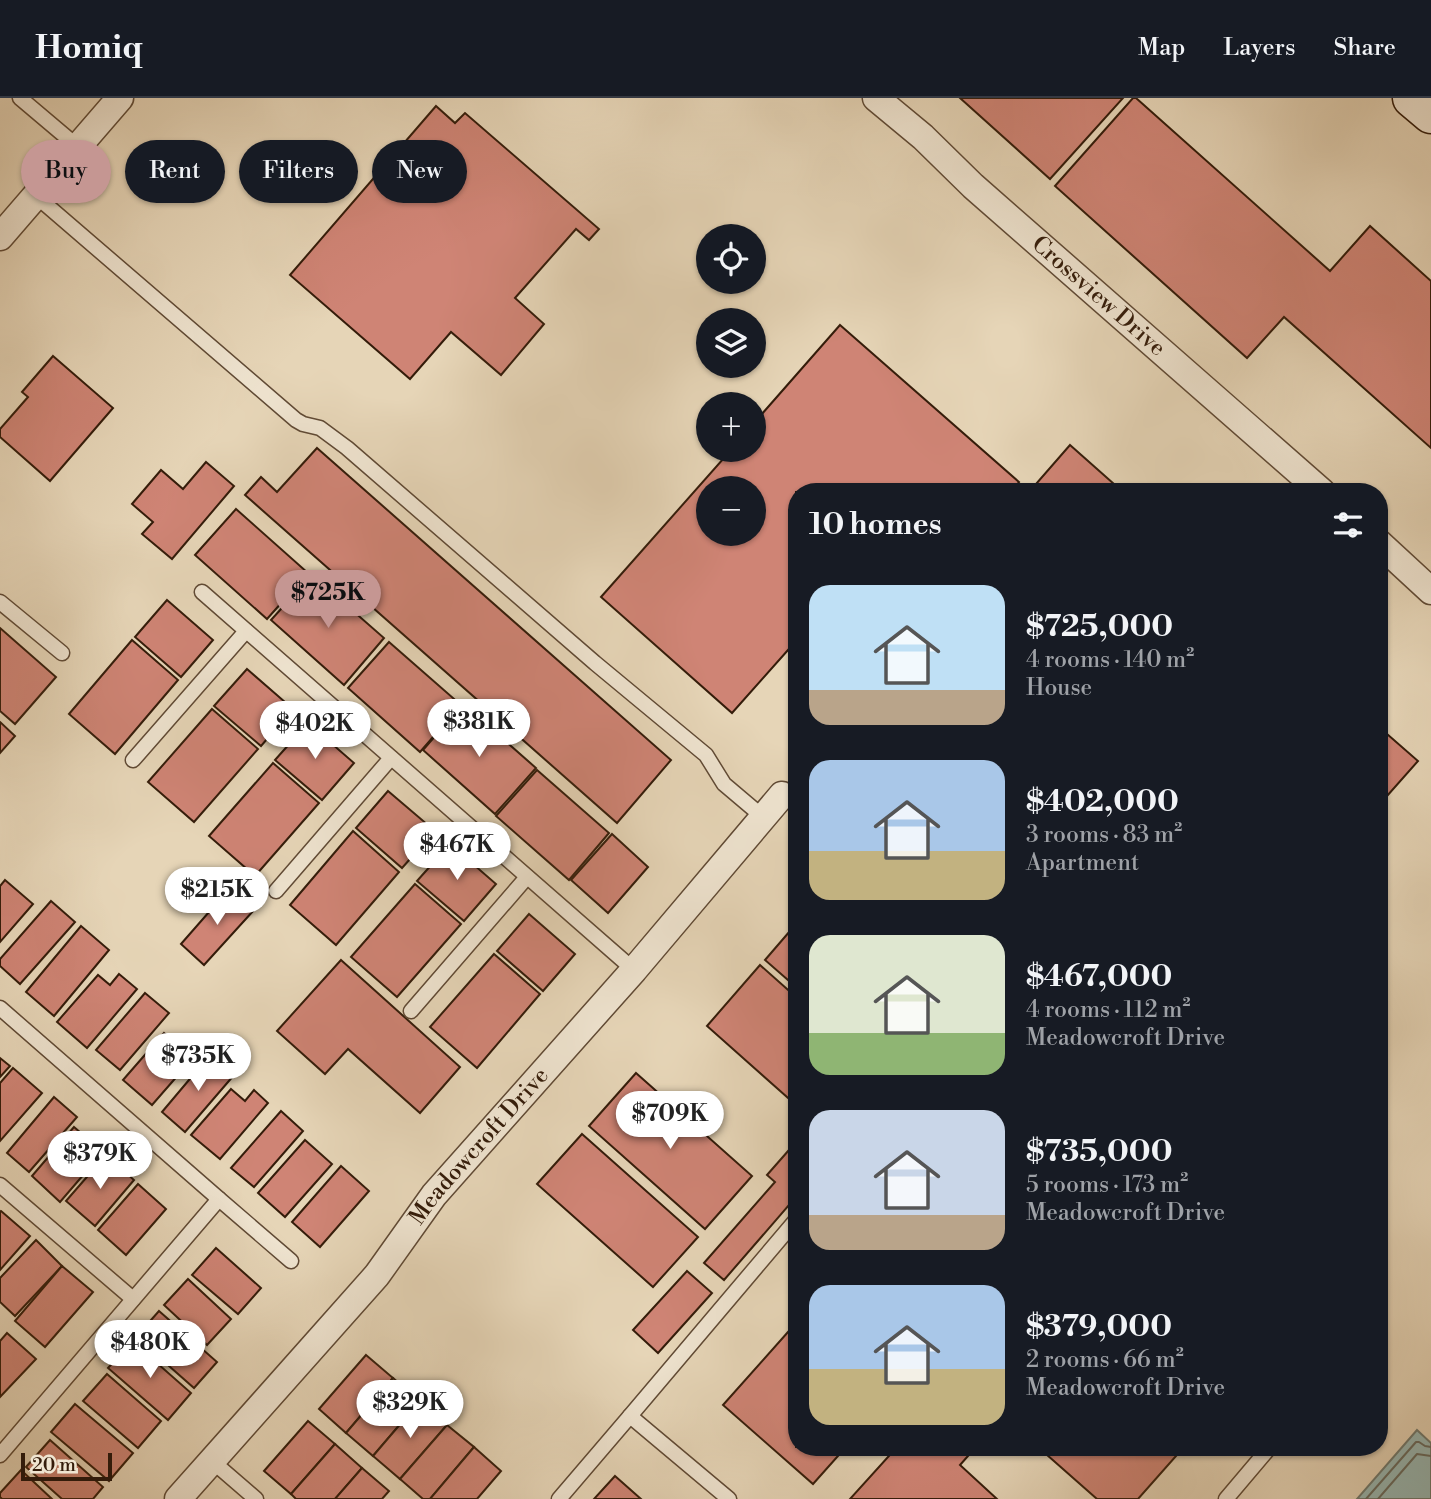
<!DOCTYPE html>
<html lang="en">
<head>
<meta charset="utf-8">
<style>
	body { margin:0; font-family:"Libre Bodoni",serif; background:#20242c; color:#f1f3f6; height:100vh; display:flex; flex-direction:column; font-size:26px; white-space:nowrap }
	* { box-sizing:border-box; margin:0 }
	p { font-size:23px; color:#9ea1a6 }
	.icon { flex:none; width:38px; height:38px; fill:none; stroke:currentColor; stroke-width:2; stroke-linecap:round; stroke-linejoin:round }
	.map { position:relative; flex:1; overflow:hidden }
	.panel { position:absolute; left:788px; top:385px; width:600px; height:973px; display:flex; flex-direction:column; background:#171b24; border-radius:28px; box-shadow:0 2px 5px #0004 }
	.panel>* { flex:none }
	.hud { position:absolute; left:21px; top:42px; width:662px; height:63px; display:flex; gap:14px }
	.controls { position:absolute; left:696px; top:126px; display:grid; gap:14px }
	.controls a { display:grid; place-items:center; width:70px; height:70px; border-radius:50%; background:#171b24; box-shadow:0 2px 5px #0004; font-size:35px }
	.scale { position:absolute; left:21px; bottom:18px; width:91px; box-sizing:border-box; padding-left:7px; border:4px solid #341c0a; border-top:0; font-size:19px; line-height:24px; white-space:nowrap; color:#341c0a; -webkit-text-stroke:5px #efe4d0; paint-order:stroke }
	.price { position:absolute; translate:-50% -60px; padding:0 16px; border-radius:24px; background:#fff; color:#222; font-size:23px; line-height:46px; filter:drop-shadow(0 2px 4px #0008) }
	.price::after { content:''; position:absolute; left:50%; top:42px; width:21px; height:16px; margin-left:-10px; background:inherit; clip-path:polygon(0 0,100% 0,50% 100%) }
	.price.selected { background:#c59692; color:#111 }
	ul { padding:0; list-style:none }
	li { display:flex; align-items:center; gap:21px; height:175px; padding:0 21px }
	li span { display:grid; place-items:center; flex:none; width:196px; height:140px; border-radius:21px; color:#555 }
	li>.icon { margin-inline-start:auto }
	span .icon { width:84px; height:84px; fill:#fffc; stroke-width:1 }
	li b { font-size:30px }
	h2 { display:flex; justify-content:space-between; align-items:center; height:84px; padding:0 21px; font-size:30px }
	.pill { padding:0 24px; border-radius:32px; background:#171b24; box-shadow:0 2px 5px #0004; font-size:24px; line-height:63px }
	.pill.selected { background:#c59692; color:#111 }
	header { display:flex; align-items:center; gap:42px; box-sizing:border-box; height:98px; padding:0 35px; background:#171b24; border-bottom:2px solid #363941 }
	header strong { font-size:33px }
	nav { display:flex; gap:38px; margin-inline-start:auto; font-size:24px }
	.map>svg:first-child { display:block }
	.water { fill:#97b8b4; stroke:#6f7a70; stroke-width:2 }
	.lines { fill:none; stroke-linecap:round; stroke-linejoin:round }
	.shore { stroke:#666a5f; stroke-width:2 }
	.building { fill:#cf8475; stroke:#341c0a; stroke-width:2; fill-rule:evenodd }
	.service-casing { stroke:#604a35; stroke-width:17 }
	.minor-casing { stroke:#604a35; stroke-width:29 }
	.secondary-casing { stroke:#341c0a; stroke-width:41 }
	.service { stroke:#efe4d0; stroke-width:14 }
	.minor { stroke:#efe4d0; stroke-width:26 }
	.secondary { stroke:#efe4d0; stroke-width:38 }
	.labels { text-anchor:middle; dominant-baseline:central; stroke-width:5; stroke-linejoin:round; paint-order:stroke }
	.street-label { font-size:23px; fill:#341c0a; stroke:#efe4d0 }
</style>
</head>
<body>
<header>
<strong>Homiq</strong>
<nav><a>Map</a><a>Layers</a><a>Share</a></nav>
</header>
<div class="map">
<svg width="1431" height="1401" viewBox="0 0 1431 1401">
	<rect width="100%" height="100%" fill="#e6d5b7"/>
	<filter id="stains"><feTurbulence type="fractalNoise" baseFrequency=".00286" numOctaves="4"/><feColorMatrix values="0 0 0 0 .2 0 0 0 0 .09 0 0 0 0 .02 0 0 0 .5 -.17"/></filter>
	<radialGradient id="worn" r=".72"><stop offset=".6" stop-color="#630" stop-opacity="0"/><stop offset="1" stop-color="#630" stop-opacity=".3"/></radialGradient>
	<!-- water -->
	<polygon class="water" points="1417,1332 1431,1345 1431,1401 1357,1401"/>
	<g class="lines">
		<!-- shore -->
		<g class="shore">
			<polyline points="1366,1401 1416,1344 1419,1344 1425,1348 1431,1349"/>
			<polyline points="1378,1401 1417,1356 1431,1358"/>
		</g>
	</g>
	<!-- building -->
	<g class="building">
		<polygon points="960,0 1123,0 1050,81"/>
		<polygon points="1133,0 1136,0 1330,173 1370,128 1431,183 1431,350 1284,219 1247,260 1055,88"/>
		<polygon points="436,8 455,25 465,15 599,131 589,142 576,131 515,200 544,226 501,277 451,234 410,281 290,177"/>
		<path d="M840,227L1019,384L1011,394H796V543L732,615L601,499L731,352H754V325ZM709,390H754V436H709Z"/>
		<polygon points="53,258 113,310 50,383 0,339 0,331 28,299 22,294"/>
		<polygon points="1070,347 1123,394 1029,394"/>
		<polygon points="317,350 671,662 617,725 245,397 261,379 277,394"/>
		<polygon points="206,364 234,388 172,461 142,436 153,424 132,406 161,372 183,391"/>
		<polygon points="236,411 308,475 267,521 195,457"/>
		<polygon points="312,477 384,540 344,587 271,522"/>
		<polygon points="167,502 213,542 181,579 135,539"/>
		<polygon points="0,530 56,579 15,626 0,613"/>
		<polygon points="132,542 178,582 115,656 69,616"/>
		<polygon points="389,544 461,607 420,654 348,590"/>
		<polygon points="247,571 293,611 261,648 214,608"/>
		<polygon points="463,606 536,670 495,716 423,652"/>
		<polygon points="212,611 258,651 194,724 148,684"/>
		<polygon points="0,624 15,638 0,655"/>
		<polygon points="308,625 354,665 322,702 275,662"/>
		<polygon points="1379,629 1418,663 1379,707"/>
		<polygon points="273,665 319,705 255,778 209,738"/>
		<polygon points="537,672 609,735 569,782 496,718"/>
		<polygon points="388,693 435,733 402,770 356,730"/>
		<polygon points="353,733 399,774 336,847 290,807"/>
		<polygon points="612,736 648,769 608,815 571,782"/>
		<polygon points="450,746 496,786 464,823 417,783"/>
		<polygon points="5,782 33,806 0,844 0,788"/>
		<polygon points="415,786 461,826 397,899 351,859"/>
		<polygon points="230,790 254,812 204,867 181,846"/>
		<polygon points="51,803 75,824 20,886 0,868 0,861"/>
		<polygon points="529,816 575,856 543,893 497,853"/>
		<polygon points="796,826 796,889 765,862"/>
		<polygon points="81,828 109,852 54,918 26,894"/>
		<polygon points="494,856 540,896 477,970 430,929"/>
		<polygon points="341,862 460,969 420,1015 348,951 325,976 277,933"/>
		<polygon points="760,867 796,899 796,1007 707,928"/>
		<polygon points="119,876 137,891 87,950 57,924 98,877 110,887"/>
		<polygon points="145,895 169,915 120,972 96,952"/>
		<polygon points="164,935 193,960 152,1007 123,982"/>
		<polygon points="210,957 234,977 185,1034 162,1014"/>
		<polygon points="0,960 10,968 0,979"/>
		<polygon points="13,970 42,995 0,1043 0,985"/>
		<polygon points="636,975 752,1078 705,1131 589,1028"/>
		<polygon points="231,991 245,1003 254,992 268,1005 220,1061 191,1037"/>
		<polygon points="54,999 77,1019 29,1074 7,1055"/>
		<polygon points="281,1013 303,1033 254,1089 231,1070"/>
		<polygon points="74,1029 103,1054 60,1104 32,1078"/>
		<polygon points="582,1036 698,1139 653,1189 537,1086"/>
		<polygon points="305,1042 332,1066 285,1119 258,1095"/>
		<polygon points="796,1044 796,1099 724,1182 704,1165 775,1084 767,1077"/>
		<polygon points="106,1057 134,1082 95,1128 66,1103"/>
		<polygon points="341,1068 369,1093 320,1149 292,1124"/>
		<polygon points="138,1086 166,1111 126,1157 98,1132"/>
		<polygon points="1,1113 30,1138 0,1172 0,1114"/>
		<polygon points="36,1142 62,1168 15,1218 0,1204 0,1180"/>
		<polygon points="216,1150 261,1190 238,1216 192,1177"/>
		<polygon points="62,1168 93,1194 45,1249 15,1223"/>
		<polygon points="687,1173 712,1195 658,1255 633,1232"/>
		<polygon points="188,1181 231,1221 207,1247 164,1207"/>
		<polygon points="159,1213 217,1264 194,1290 136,1239"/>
		<polygon points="796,1225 796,1349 846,1349 813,1386 723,1307"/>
		<polygon points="7,1235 36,1261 0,1299 0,1243"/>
		<polygon points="132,1243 191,1295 168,1322 108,1270"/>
		<polygon points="366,1257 393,1280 346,1335 319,1311"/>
		<polygon points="107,1276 161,1323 138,1350 83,1303"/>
		<polygon points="393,1280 420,1303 373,1358 346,1335"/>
		<polygon points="420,1303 447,1327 400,1381 373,1358"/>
		<polygon points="75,1306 133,1355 109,1383 51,1334"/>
		<polygon points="308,1323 335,1346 291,1396 264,1373"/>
		<polygon points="447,1327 474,1349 430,1401 423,1401 400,1381"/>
		<polygon points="50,1342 103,1389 93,1401 62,1401 26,1369"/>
		<polygon points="335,1346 362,1370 335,1401 296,1401 291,1396"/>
		<polygon points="474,1349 501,1373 477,1401 430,1401"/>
		<polygon points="897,1349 976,1349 960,1367 997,1401 850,1401"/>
		<polygon points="1038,1349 1184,1349 1138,1401 1097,1401"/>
		<polygon points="362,1370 389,1393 382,1401 335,1401"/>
		<polygon points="21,1372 52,1401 2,1401 0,1399 0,1395"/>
		<polygon points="615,1378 641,1401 594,1401"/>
	</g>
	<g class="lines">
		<defs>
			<g id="service">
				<polyline points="20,0 78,49"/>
				<polyline points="36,98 296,322 303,326 320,330 347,350 595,565 706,657 724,686 763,719"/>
				<polyline points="202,494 634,872"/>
				<polyline points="0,504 62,555"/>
				<polyline points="133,662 246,533"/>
				<polyline points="276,793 391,660"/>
				<polyline points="0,910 219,1101 0,1357"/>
				<polyline points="411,913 527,779"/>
				<polyline points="0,1087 133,1201"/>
				<polyline points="219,1101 291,1163"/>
				<polyline points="212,1363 256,1401"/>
				<polyline points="559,1401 630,1318"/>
				<polyline points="729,1401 630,1318 796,1122"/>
				<polyline points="1226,1401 1270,1349"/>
			</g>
			<g id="minor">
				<path id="s1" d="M876,0L923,39L973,88L1322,394"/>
				<polyline points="0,139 120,0"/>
				<polyline points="1379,445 1431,493"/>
				<path id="s2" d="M178,1401L377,1177L434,1097L634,872L782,697"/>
			</g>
			<polyline id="secondary" points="1412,0 1431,16"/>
		</defs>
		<!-- service casing -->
		<use href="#service" class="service-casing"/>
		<!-- minor casing -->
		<use href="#minor" class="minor-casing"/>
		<!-- secondary casing -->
		<use href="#secondary" class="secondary-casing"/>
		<!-- service -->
		<use href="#service" class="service"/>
		<!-- minor -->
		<use href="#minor" class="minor"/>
		<!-- secondary -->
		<use href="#secondary" class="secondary"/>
	</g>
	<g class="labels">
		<!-- street labels -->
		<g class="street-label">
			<text stroke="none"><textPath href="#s1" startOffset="298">Crossview Drive</textPath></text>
			<text stroke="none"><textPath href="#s2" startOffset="464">Meadowcroft Drive</textPath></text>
		</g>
	</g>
	<rect width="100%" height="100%" filter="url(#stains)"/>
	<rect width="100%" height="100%" fill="url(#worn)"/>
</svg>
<div class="controls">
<a><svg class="icon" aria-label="locate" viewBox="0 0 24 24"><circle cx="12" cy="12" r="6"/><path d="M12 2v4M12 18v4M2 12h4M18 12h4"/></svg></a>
<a><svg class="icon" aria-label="layers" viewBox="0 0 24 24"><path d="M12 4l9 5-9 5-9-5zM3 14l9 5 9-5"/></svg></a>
<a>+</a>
<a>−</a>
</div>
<div class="scale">20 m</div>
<b class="price selected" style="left:328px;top:532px">$725K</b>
<b class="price" style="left:479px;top:661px">$381K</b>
<b class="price" style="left:315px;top:663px">$402K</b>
<b class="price" style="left:457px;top:784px">$467K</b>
<b class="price" style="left:217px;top:829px">$215K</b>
<b class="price" style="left:198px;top:995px">$735K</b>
<b class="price" style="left:670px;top:1053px">$709K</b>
<b class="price" style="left:100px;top:1093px">$379K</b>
<b class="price" style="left:150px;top:1282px">$480K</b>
<b class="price" style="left:410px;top:1342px">$329K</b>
<div class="hud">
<a class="pill selected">Buy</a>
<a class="pill">Rent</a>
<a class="pill">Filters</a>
<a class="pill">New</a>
</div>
<section class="panel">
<h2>10 homes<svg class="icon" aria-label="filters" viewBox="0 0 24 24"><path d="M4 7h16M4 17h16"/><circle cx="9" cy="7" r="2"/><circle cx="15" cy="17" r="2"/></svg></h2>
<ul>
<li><span style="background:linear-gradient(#bfe0f5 75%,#b9a48a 0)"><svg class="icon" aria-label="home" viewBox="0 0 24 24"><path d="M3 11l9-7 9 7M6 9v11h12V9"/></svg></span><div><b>$725,000</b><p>4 rooms · 140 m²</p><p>House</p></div></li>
<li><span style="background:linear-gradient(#a9c7e8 65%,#c2b280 0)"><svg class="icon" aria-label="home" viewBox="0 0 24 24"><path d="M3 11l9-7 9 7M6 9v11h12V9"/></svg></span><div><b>$402,000</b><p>3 rooms · 83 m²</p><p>Apartment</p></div></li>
<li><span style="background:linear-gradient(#dfe7d0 70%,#8fb573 0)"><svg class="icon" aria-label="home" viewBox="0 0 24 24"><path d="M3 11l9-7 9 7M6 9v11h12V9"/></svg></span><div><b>$467,000</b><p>4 rooms · 112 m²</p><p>Meadowcroft Drive</p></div></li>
<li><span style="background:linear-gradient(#c9d6e8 75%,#b9a48a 0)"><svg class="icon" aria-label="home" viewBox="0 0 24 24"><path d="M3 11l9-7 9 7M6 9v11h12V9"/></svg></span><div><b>$735,000</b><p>5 rooms · 173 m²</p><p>Meadowcroft Drive</p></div></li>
<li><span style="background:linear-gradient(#a9c7e8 60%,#c2b280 0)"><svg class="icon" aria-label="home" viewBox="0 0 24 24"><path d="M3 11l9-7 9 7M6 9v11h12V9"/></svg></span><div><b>$379,000</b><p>2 rooms · 66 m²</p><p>Meadowcroft Drive</p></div></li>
</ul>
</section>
</div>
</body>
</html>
